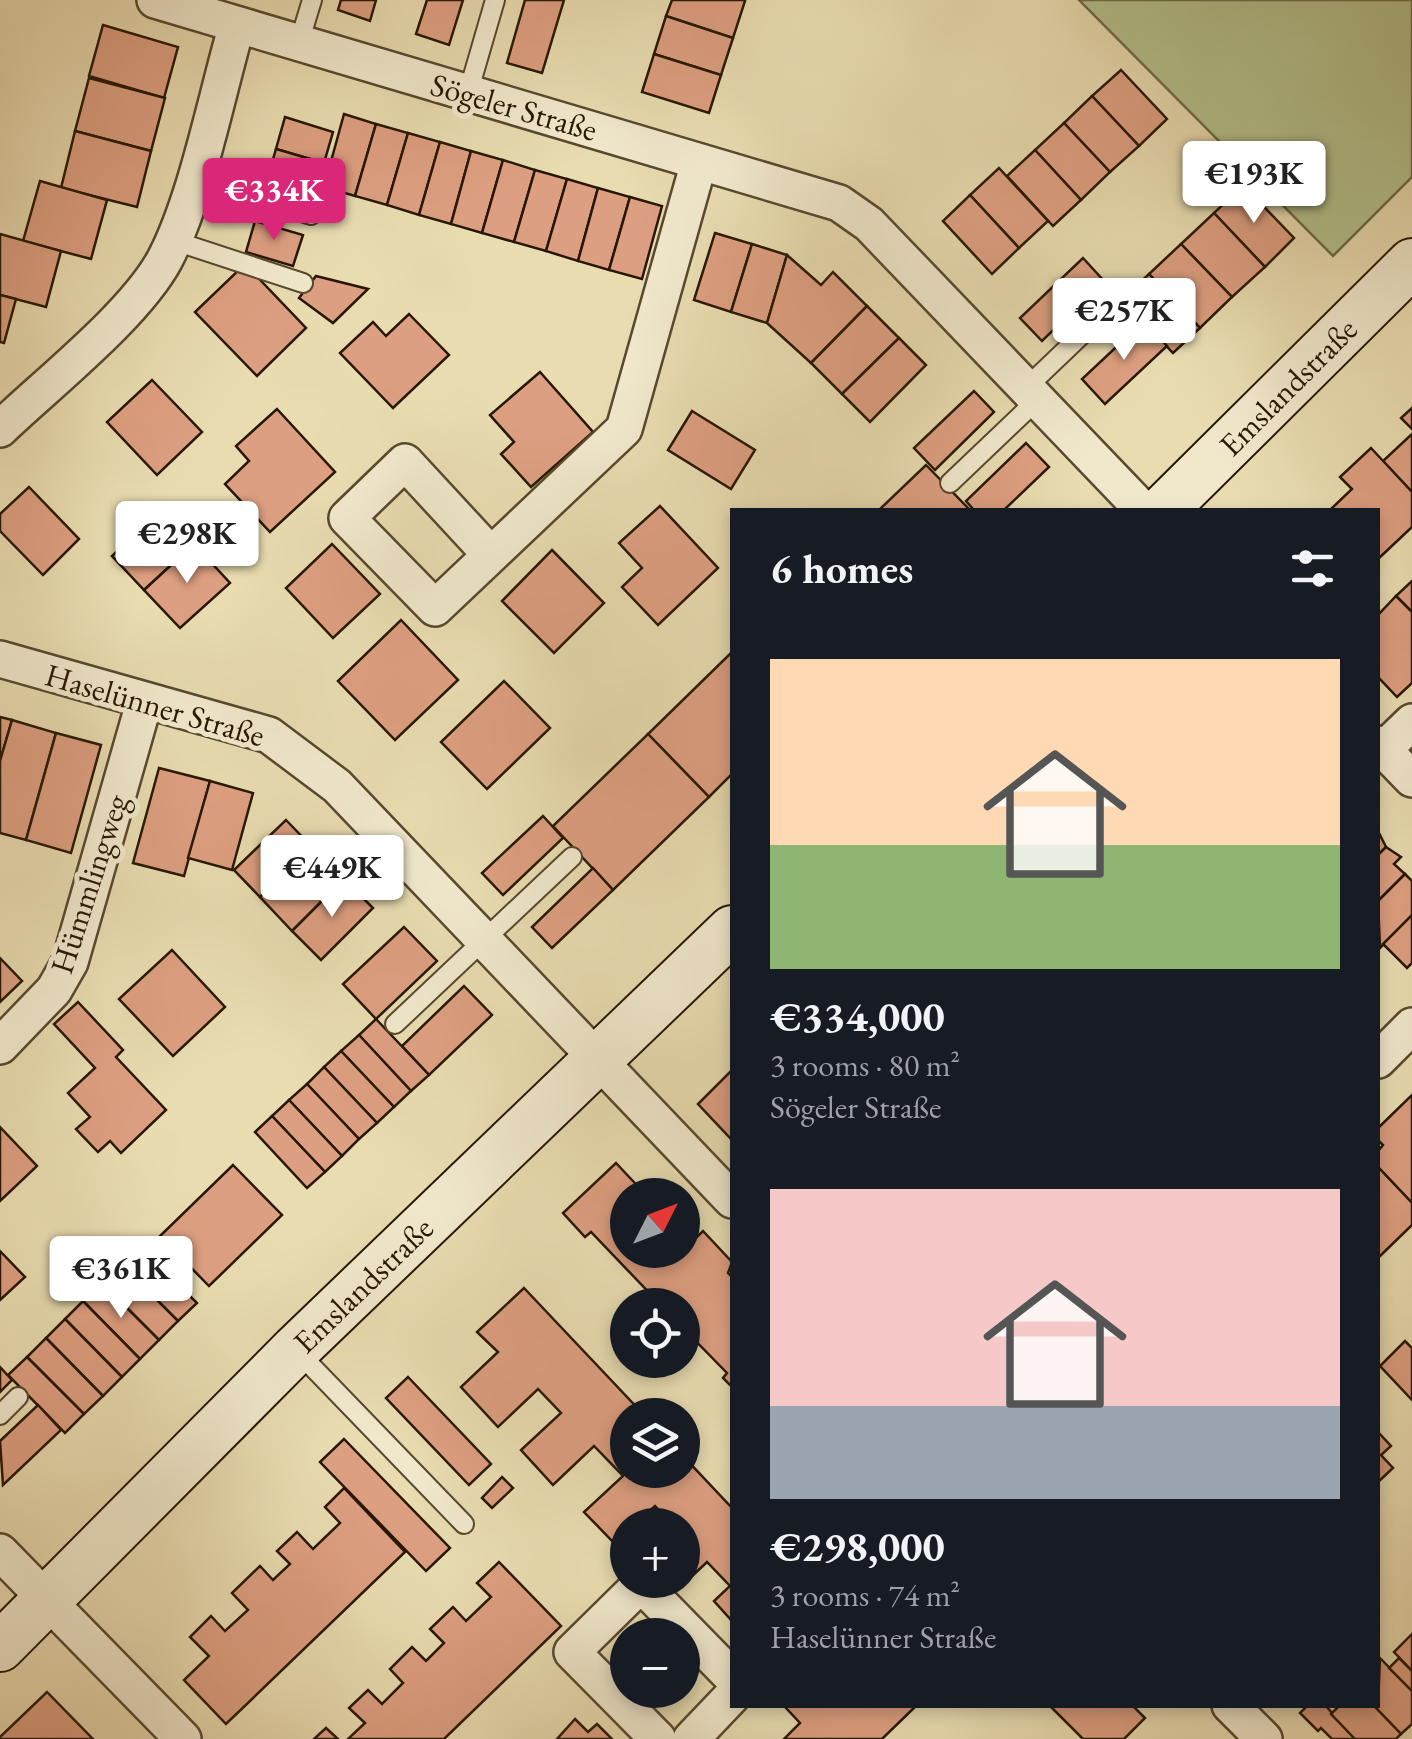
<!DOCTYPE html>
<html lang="en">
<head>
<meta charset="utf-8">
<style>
	body { margin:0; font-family:"EB Garamond",serif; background:#242831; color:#f1f3f6; height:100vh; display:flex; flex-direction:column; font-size:38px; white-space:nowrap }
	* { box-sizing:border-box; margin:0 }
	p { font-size:32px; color:#9ea1a6 }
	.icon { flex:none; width:55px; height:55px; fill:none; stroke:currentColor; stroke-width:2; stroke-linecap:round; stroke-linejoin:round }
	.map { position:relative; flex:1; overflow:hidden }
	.panel { position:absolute; left:730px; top:508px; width:650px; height:1200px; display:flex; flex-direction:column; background:#171b24; border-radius:0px; box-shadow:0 5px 15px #0003 }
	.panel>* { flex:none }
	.needle { width:65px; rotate:48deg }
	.buttons { position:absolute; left:610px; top:1178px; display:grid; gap:20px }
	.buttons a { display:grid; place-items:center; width:90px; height:90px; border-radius:50%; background:#171b24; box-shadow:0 5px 15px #0003; font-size:50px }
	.price { position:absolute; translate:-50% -85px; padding:0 22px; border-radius:10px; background:#fff; color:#222; font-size:32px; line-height:65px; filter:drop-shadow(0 2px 5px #0008) }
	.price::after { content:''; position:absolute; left:50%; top:60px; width:30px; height:22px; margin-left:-15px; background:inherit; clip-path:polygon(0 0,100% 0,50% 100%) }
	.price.on { background:#db2777; color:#fff }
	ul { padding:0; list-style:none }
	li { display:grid; align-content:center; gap:20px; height:530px; padding:0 40px }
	li span { display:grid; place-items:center; height:310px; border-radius:0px; color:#555 }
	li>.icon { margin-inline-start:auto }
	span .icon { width:180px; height:180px; fill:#fffc; stroke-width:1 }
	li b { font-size:42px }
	h2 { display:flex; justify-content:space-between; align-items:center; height:120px; padding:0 40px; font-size:42px }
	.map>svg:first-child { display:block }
	.green { fill:#b4c18d; stroke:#6e6c48; stroke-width:2.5 }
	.building { fill:#dd9f81; stroke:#271702; stroke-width:2.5 }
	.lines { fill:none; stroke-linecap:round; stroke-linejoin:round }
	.lane-casing { stroke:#58482e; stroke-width:22 }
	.street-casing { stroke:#58482e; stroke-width:40 }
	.secondary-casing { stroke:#271702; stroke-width:52 }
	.lane { stroke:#f1e8cc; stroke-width:18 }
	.street { stroke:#f1e8cc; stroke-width:35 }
	.secondary { stroke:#f1e8cc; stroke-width:48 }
	.labels { text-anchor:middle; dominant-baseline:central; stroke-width:10; stroke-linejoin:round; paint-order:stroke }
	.street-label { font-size:32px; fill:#271702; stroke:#f1e8cc }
</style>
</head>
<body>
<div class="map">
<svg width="1412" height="1739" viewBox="0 0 1412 1739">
	<rect width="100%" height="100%" fill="#e9dcb1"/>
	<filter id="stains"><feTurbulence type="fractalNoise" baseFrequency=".002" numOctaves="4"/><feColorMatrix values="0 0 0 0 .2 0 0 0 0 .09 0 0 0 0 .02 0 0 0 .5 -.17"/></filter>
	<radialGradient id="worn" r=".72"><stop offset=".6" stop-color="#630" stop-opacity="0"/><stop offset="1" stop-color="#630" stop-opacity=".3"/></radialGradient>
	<!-- green -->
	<polygon class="green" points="1079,0 1412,0 1412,177 1333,256"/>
	<!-- building -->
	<g class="building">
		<polygon points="341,0 376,0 370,21 338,10"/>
		<polygon points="427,0 463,0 449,45 416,34"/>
		<polygon points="525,0 564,0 542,73 507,63"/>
		<polygon points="672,0 743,0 745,1 733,38 666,16"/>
		<polygon points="666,16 733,38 721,75 654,54"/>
		<polygon points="103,25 178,47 164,98 89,76"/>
		<polygon points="654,54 721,75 709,113 642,92"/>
		<polygon points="1121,70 1167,119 1139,146 1092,96"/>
		<polygon points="89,78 165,98 151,151 75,131"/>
		<polygon points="1092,96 1139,146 1110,172 1064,123"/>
		<polygon points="344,114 376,124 355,196 324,187"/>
		<polygon points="285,117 333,132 324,163 276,149"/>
		<polygon points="1064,123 1110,172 1081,200 1035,150"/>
		<polygon points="376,124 408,133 387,205 355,196"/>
		<polygon points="75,131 151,151 137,207 61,188"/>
		<polygon points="408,133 440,142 419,215 387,205"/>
		<polygon points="440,142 471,151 451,224 419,215"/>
		<polygon points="276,149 324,163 315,194 267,180"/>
		<polygon points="1035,150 1081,200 1053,226 1007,176"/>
		<polygon points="471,151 503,160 482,233 451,224"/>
		<polygon points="503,160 535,170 514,242 482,233"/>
		<polygon points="999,168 1048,221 1019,248 970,195"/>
		<polygon points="535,170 567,179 546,251 514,242"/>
		<polygon points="567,179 598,188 578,261 546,251"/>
		<polygon points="40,181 107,200 91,259 23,241"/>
		<polygon points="1243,185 1294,238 1265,267 1214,213"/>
		<polygon points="598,188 630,197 609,270 578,261"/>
		<polygon points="970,195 1019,248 992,274 943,221"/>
		<polygon points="630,197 662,206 642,279 609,270"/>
		<polygon points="1214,213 1265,267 1232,297 1181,244"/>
		<polygon points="255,221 303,235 293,266 246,252"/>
		<polygon points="715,233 752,244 731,312 694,300"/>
		<polygon points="0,234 61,251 46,307 0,295"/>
		<polygon points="752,244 787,255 767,323 731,312"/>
		<polygon points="1181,244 1232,297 1200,328 1149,274"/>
		<polygon points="787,255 821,285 833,272 867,306 811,363 767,323"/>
		<polygon points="1083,258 1104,281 1042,341 1020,318"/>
		<polygon points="245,264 306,328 257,376 195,312"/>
		<polygon points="1149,274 1200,328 1173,353 1122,299"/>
		<polygon points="316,276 368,289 333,323 299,298"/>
		<polygon points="0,295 16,299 4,343 0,342"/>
		<polygon points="867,306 899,338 842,394 811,363"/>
		<polygon points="409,314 449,355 393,408 340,353 373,322 386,336"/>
		<polygon points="1144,321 1167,346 1105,404 1082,379"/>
		<polygon points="899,338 926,365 870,422 842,394"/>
		<polygon points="540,372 593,432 531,487 501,454 514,442 490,415"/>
		<polygon points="152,380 202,432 157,475 107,422"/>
		<polygon points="974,391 994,412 935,470 914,448"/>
		<polygon points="1412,408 1412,429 1401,418"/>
		<polygon points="277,409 335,472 270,532 225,484 249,461 236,446"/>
		<polygon points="692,411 755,450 731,489 668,450"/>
		<polygon points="1412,434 1412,492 1383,461"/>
		<polygon points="1026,443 1049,467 1004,510 974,510 966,501"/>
		<polygon points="1371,448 1412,492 1412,527 1378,559 1378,510 1330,510 1352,489 1340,477"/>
		<polygon points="926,465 970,510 879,510"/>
		<polygon points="29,487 79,539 43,575 0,531 0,514"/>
		<polygon points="660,506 718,568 658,625 622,587 642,568 619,543"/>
		<polygon points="161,510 194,544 144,590 112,556"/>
		<polygon points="194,544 230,583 180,628 144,590"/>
		<polygon points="332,544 380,594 333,638 286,588"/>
		<polygon points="552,550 604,603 554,653 502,601"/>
		<polygon points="1412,581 1412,612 1396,596"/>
		<polygon points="1396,596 1412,612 1412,683 1397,697 1378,677 1378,615"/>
		<polygon points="401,620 458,680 395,740 338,681"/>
		<polygon points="732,652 732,774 709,797 648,734"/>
		<polygon points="504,681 550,728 487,789 441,742"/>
		<polygon points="0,717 12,720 0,761"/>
		<polygon points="12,720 56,733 26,840 0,833 0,761"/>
		<polygon points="56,733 101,745 71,853 26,840"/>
		<polygon points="648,734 709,797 613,890 553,826"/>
		<polygon points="159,768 210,781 184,876 133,863"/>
		<polygon points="210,781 253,793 232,870 188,858"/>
		<polygon points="543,816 563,838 503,895 482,873"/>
		<polygon points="286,820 312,847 260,897 234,870"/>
		<polygon points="1378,831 1386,847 1378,855"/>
		<polygon points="312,847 344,879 292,931 260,897"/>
		<polygon points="1386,847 1401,857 1394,864 1405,874 1378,901 1378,855"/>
		<polygon points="593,868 613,890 552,948 532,927"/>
		<polygon points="1405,874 1412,881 1412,915 1380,948 1378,901"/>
		<polygon points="344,879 373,908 321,960 292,931"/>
		<polygon points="1412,915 1412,963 1407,968 1383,944"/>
		<polygon points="404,927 437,961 376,1019 343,984"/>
		<polygon points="172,950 225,1007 173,1056 119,999"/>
		<polygon points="0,958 22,981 0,1002"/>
		<polygon points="464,986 492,1015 429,1075 402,1046"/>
		<polygon points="78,1002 123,1050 116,1057 166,1110 121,1153 110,1141 98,1152 76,1129 90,1117 68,1093 95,1068 54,1024"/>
		<polygon points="376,1019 429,1075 411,1091 359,1035"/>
		<polygon points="359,1035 411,1091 394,1107 341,1051"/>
		<polygon points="341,1051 394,1107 377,1123 324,1067"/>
		<polygon points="324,1067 377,1123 359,1139 307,1084"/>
		<polygon points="732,1070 732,1140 698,1104"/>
		<polygon points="307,1084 359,1139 342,1156 289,1100"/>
		<polygon points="1412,1095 1412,1203 1378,1167 1378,1151 1383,1145 1378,1140 1378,1128"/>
		<polygon points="289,1100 342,1156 325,1172 272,1116"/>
		<polygon points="272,1116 325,1172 307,1188 255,1132"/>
		<polygon points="0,1127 37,1166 0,1201"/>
		<polygon points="616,1163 646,1195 628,1195 628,1250 682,1250 682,1211 689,1218 683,1224 696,1238 703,1231 732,1262 728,1273 732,1277 732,1387 723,1378 727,1373 682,1327 682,1305 661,1305 591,1232 585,1237 563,1213"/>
		<polygon points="233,1165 282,1215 209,1286 160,1236"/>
		<polygon points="1378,1167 1412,1203 1412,1225 1378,1258"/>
		<polygon points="657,1185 667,1195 647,1195"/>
		<polygon points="139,1245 197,1303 178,1321 121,1264"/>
		<polygon points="0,1251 25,1277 0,1300"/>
		<polygon points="121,1264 178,1321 159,1340 102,1283"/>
		<polygon points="102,1283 159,1340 140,1359 83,1301"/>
		<polygon points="524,1288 644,1415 628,1415 628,1470 682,1470 682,1455 732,1508 732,1621 714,1601 730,1586 707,1562 670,1597 654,1580 682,1580 682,1525 673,1525 655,1506 634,1525 628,1525 628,1532 615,1544 584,1512 623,1476 594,1446 553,1485 521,1450 561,1413 538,1389 498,1427 461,1387 498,1352 477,1332"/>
		<polygon points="83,1301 140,1359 122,1377 65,1319"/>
		<polygon points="65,1319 122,1377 103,1396 46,1338"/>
		<polygon points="46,1338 103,1396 84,1414 27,1357"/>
		<polygon points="1405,1341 1412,1348 1412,1400 1380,1366"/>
		<polygon points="27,1357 84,1414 65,1433 8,1375"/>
		<polygon points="0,1367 12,1380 0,1392"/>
		<polygon points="408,1377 491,1464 469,1485 386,1398"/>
		<polygon points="38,1405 61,1430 3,1485 0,1441"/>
		<polygon points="1378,1432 1391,1446 1381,1455 1393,1468 1378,1482"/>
		<polygon points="344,1439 450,1548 426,1571 320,1462"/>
		<polygon points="502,1477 513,1488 492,1508 482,1498"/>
		<polygon points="344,1488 405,1552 226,1724 184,1680 209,1656 190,1637 211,1616 225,1631 248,1610 232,1593 260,1566 273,1580 290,1564 277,1551 297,1532 313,1549 340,1523 325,1507"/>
		<polygon points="499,1562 561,1626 444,1739 348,1739 365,1723 349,1708 368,1690 382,1704 403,1683 390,1669 412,1647 426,1661 444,1643 430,1629 453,1607 466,1621 491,1597 477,1583"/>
		<polygon points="1412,1634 1412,1671 1394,1652"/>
		<polygon points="1380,1658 1412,1691 1412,1724 1401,1734 1373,1705 1378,1705"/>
		<polygon points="1399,1658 1412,1671 1412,1691 1389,1668"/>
		<polygon points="47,1692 93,1739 0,1739 0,1737"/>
		<polygon points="790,1705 822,1706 917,1705 882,1739 784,1739 800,1723 786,1708"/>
		<polygon points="1049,1705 1132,1705 1145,1718 1124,1739 1083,1739"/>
		<polygon points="1308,1705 1325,1705 1355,1739 1332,1739 1321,1728 1318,1731 1300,1713"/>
		<polygon points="1340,1705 1373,1705 1401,1734 1396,1739 1355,1739 1331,1714"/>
		<polygon points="575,1719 588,1732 597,1724 612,1739 557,1739"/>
		<polygon points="326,1728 338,1739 314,1739"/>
	</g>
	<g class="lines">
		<defs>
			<g id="lane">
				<polyline points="299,43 312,0"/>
				<polyline points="468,93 495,0"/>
				<polyline points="192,179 311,215"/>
				<polyline points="172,240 303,283"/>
				<polyline points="1026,388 1117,301"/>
				<polyline points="950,483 1037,400"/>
				<polyline points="395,1024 572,857"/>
				<polyline points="296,1350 464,1524"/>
				<polyline points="0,1415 18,1397"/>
			</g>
			<g id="street">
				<polyline points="155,0 839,203 869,224 1143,510"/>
				<path d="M0,429C48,383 135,315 165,259C197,198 217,93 237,25"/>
				<polyline points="491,555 435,608 347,518 405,462 491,555 624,429 699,162"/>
				<polyline points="0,659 269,735 337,786 732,1200"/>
				<polyline points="1378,744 1412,779"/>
				<polyline points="1383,750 1412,722"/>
				<polyline points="0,1046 54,990 70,962 144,703"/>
				<polyline points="1378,1060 1412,1026"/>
				<polyline points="0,1552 183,1739"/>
				<polyline points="1230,1705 1264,1739"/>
				<polyline points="658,1739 572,1652 641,1584 732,1677"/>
				<polyline points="691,1739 732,1696"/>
			</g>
			<g id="secondary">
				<polyline points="1163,510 1412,263"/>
				<polyline points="0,1647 296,1349 732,930"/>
			</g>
		</defs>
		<!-- lane casing -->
		<use href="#lane" class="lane-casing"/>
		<!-- street casing -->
		<use href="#street" class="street-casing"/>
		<!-- secondary casing -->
		<use href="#secondary" class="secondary-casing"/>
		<!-- lane -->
		<use href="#lane" class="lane"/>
		<!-- street -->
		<use href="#street" class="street"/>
		<!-- secondary -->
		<use href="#secondary" class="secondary"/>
	</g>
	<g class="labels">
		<!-- street labels -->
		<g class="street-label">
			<text transform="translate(514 107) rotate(16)">Sögeler Straße</text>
			<text transform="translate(1288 387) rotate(-45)">Emslandstraße</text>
			<text transform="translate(155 705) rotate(16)">Haselünner Straße</text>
			<text transform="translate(89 884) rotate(-72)">Hümmlingweg</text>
			<text transform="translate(363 1285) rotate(-44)">Emslandstraße</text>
		</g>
	</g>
	<rect width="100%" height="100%" filter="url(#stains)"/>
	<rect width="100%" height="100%" fill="url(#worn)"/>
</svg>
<div class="buttons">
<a><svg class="needle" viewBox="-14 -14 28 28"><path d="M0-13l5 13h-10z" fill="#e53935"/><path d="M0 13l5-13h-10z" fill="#9ea1a6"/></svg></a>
<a><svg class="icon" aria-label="locate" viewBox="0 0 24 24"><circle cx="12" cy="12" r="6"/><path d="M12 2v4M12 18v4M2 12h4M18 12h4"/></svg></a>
<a><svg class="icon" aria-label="layers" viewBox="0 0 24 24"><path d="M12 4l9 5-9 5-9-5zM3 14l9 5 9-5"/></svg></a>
<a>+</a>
<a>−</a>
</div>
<b class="price" style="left:1254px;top:226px">€193K</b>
<b class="price on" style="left:274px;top:243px">€334K</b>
<b class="price" style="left:1124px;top:363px">€257K</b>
<b class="price" style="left:187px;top:586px">€298K</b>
<b class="price" style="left:332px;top:920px">€449K</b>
<b class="price" style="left:121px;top:1321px">€361K</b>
<section class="panel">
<h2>6 homes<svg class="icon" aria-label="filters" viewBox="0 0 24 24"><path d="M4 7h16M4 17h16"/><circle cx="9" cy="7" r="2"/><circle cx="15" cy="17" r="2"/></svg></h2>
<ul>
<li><span style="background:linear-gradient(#ffd9b3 60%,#8fb573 0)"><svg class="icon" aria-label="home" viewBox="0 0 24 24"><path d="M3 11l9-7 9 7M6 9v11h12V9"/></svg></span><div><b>€334,000</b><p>3 rooms · 80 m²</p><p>Sögeler Straße</p></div></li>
<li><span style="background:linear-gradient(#f6c9c9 70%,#9aa5b1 0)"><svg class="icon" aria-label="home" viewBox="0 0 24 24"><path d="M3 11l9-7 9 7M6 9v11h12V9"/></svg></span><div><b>€298,000</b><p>3 rooms · 74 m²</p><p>Haselünner Straße</p></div></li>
</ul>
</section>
</div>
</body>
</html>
